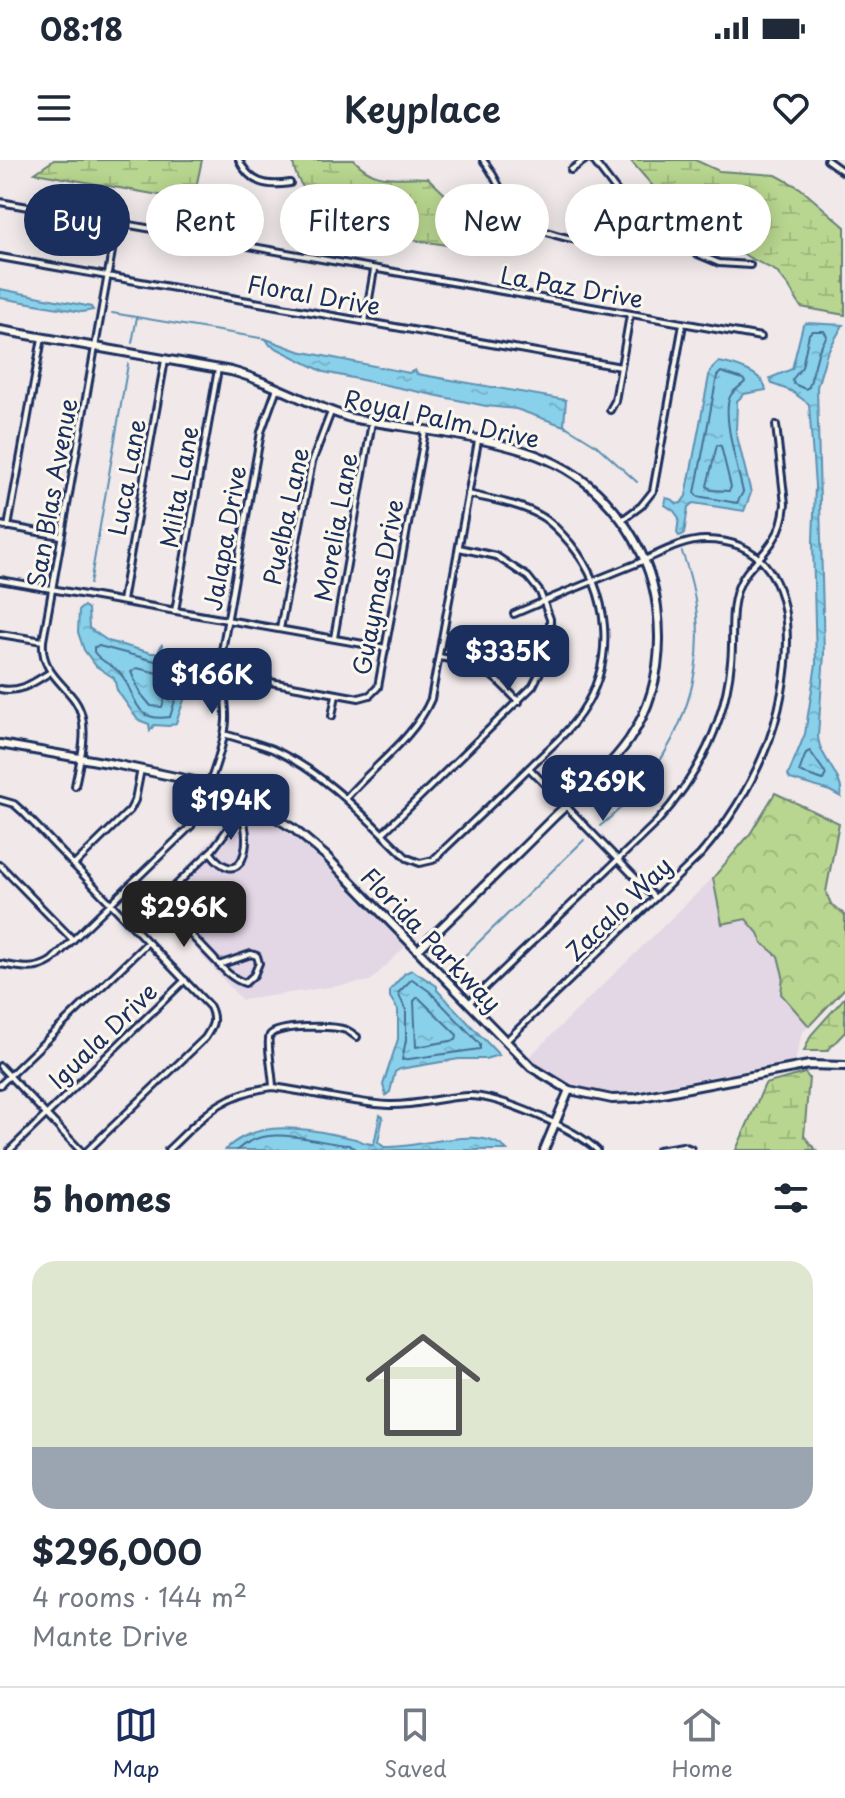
<!DOCTYPE html>
<html lang="en">
<head>
<meta charset="utf-8">
<style>
	body { margin:0; font-family:"Playpen Sans",sans-serif; background:#f2f2f3; color:#1f2937; height:100vh; display:flex; flex-direction:column; font-size:30px; white-space:nowrap }
	* { box-sizing:border-box; margin:0 }
	p { font-size:26px; color:#747a83 }
	.icon { flex:none; width:44px; height:44px; fill:none; stroke:currentColor; stroke-width:2; stroke-linecap:round; stroke-linejoin:round }
	.map { position:relative; height:990px; overflow:hidden }
	.details { display:flex; flex-direction:column; background:#fff; flex:1 }
	.details>* { flex:none }
	.hud { position:absolute; left:24px; top:24px; width:798px; height:72px; display:flex; gap:16px }
	.price { position:absolute; translate:-50% -68px; padding:0 18px; border-radius:16px; background:#1b2f5e; color:#fff; font-size:26px; line-height:52px; filter:drop-shadow(0 2px 4px #0008) }
	.price::after { content:''; position:absolute; left:50%; top:48px; width:24px; height:18px; margin-left:-12px; background:inherit; clip-path:polygon(0 0,100% 0,50% 100%) }
	.price.selected { background:#222; color:#fff }
	ul { padding:0; list-style:none }
	li { display:grid; align-content:center; gap:16px; height:424px; padding:0 32px }
	li+li { border-top:2px solid #e0e1e3 }
	li span { display:grid; place-items:center; height:248px; border-radius:24px; color:#555 }
	li>.icon { margin-inline-start:auto }
	span .icon { width:144px; height:144px; fill:#fffc; stroke-width:1 }
	li b { font-size:34px }
	h2 { display:flex; justify-content:space-between; align-items:center; height:96px; padding:0 32px; font-size:34px }
	.tag { padding:0 28px; border-radius:36px; background:#fff; box-shadow:0 4px 20px #0003; font-size:28px; line-height:72px }
	.tag.selected { background:#1b2f5e; color:#fff }
	.status { display:flex; justify-content:space-between; align-items:center; height:56px; padding:0 40px; background:#fff; direction:ltr }
	.status svg { height:22px; fill:currentColor }
	header { display:flex; justify-content:space-between; align-items:center; height:104px; padding:0 32px; background:#fff; font-size:36px; font-weight:600 }
	.dock { display:flex; justify-content:space-around; align-items:center; height:112px; border-top:2px solid #e0e1e3; background:#fff; font-size:22px; color:#747a83 }
	.dock a { display:grid; justify-items:center; gap:4px }
	.dock .selected { color:#1b2f5e }
	.map>svg:first-child { display:block }
	.built { fill:#e3d6e5 }
	.wetland { fill:url(#wetland-marsh); stroke:#6a8276; stroke-width:2 }
	.park { fill:url(#park-crowns); stroke:#6a8276; stroke-width:2 }
	.water { fill:url(#water-ripples); stroke:#5d90b2; stroke-width:2 }
	.lines { fill:none; stroke-linecap:round; stroke-linejoin:round }
	.shore { stroke:#477096; stroke-width:2 }
	.stream { stroke:#5d90b2; stroke-width:2 }
	.street-casing { stroke:#1b2f5e; stroke-width:10 }
	.secondary-casing { stroke:#1b2f5e; stroke-width:12 }
	.street { stroke:#fbf7ec; stroke-width:4 }
	.secondary { stroke:#fbf7ec; stroke-width:6 }
	.labels { text-anchor:middle; dominant-baseline:central; stroke-width:6; stroke-linejoin:round; paint-order:stroke }
	.street-label { font-size:24px; fill:#1b2f5e; stroke:#fbf7ec }
</style>
</head>
<body>
<div class="status"><b>08:18</b><svg viewBox="0 0 49 12"><path d="M0 12V9h3v3zM5 12V6h3v6zM10 12V3h3v9zM15 12V0h3v12zM26 1h20v11H26zM47 4h2v5h-2z"/></svg></div>
<header><svg class="icon" aria-label="menu" viewBox="0 0 24 24"><path d="M4 6h16M4 12h16M4 18h16"/></svg>Keyplace<svg class="icon" aria-label="heart" viewBox="0 0 24 24"><path d="M12 20l-8-8c-3-5 5-10 8-4 3-6 11-1 8 4z"/></svg></header>
<div class="map">
<svg width="845" height="990" viewBox="0 0 845 990">
	<defs>
		<pattern id="wetland-marsh" width="20" height="14" patternUnits="userSpaceOnUse" patternTransform="scale(2)"><rect width="20" height="14" fill="#b8d68f"/><path d="M1 5h8M5 5V1M11 12h8M15 12V8" fill="none" stroke="#9eb87e"/></pattern>
		<pattern id="park-crowns" width="20" height="18" patternUnits="userSpaceOnUse" patternTransform="scale(2)"><rect width="20" height="18" fill="#b8d68f"/><path d="M2 6a3 3 0 1 1 6 0M12 15a3 3 0 1 1 6 0" fill="none" stroke="#9eb87e"/></pattern>
		<pattern id="water-ripples" width="26" height="14" patternUnits="userSpaceOnUse" patternTransform="scale(2)"><rect width="26" height="14" fill="#89d1ea"/><path d="M2 4q2-2 4 0t4 0M15 11q2-2 4 0t4 0" fill="none" stroke="#76b4cb"/></pattern>
	</defs>
	<rect width="100%" height="100%" fill="#f0e8e9"/>
	<filter id="ink" filterUnits="userSpaceOnUse"><feTurbulence type="fractalNoise" baseFrequency=".0125" numOctaves="2"/><feDisplacementMap in="SourceGraphic" scale="16" xChannelSelector="R" yChannelSelector="G"/><feConvolveMatrix kernelMatrix="1 2 1 2 8 2 1 2 1" color-interpolation-filters="sRGB"/></filter>
	<g filter="url(#ink)">
		<!-- built -->
		<g class="built">
			<polygon points="775,633 839,663 826,732 831,744 845,755 845,828 802,873 795,901 639,930 615,933 592,930 569,923 548,912 529,897 724,707 750,674"/>
			<polygon points="234,641 290,674 320,699 405,787 370,821 242,840 154,743 222,668"/>
		</g>
		<!-- wetland -->
		<g class="wetland">
			<polygon points="54,0 202,0 193,41 35,13"/>
			<path d="M293,0H354C379,26 397,15 428,18L453,42C454,57 456,72 447,85C398,77 357,75 317,42C304,31 294,18 293,0Z"/>
			<polygon points="630,0 695,0 719,11 776,15 800,28 845,67 845,155 801,147 789,127 776,111 748,97 721,77 698,53 657,31"/>
			<polygon points="845,837 845,872 827,891 804,891 811,875"/>
			<polygon points="805,913 809,918 804,976 816,990 736,990 765,924"/>
		</g>
		<!-- park -->
		<polygon class="park" points="775,633 839,663 826,732 831,744 845,755 845,828 809,866 781,834 783,816 778,796 762,783 758,773 746,759 722,764 713,718 750,674"/>
		<!-- water -->
		<g class="water">
			<polygon points="0,129 82,145 91,147 93,150 82,152 0,138"/>
			<path d="M806,163L843,165L827,193L817,227L824,494L818,576C819,598 845,617 841,637L830,631L790,619L788,615L805,574L816,504L813,382L815,326L809,244L791,231L772,224L770,218L792,209L803,165Z"/>
			<polygon points="266,179 299,191 409,213 415,210 417,214 566,240 564,264 567,267 516,249 486,246 324,212 270,185"/>
			<path d="M719,202C735,205 764,213 766,230L744,234L737,241L736,272L751,333L744,351L693,343L688,347L684,374L679,376L677,373L679,358L674,351L665,345L666,338L673,340L677,344L681,343L686,336L710,211Z"/>
			<path d="M84,446L88,449L89,468L108,481L151,493H158L162,484V494L175,498C182,510 180,523 186,534L176,563L169,566L154,565L150,571L149,564L138,560L117,530L114,518L96,506L84,490L78,472L79,450Z"/>
			<polygon points="412,810 437,826 437,830 499,895 485,899 459,899 400,909 395,912 390,932 386,935 383,925 398,879 398,850 390,837 390,830 405,813"/>
			<path d="M380,955L383,957L378,982L384,987C418,989 481,963 507,990H225C258,957 309,969 351,978C360,979 364,985 374,984Z"/>
		</g>
		<g class="lines">
			<!-- shore -->
			<g class="shore">
				<polygon points="812,171 824,171 827,176 819,190 809,227 805,229 794,224 792,220 802,207 809,174"/>
				<path d="M721,212L743,219L745,222C741,226 734,230 731,235C720,251 739,313 743,332L737,343L697,336L695,333L717,216Z"/>
				<polygon points="717,285 721,286 731,327 729,331 711,330 707,326"/>
				<path d="M99,486L170,505L177,534L170,557C130,563 138,532 119,512C111,504 101,502 94,492V487Z"/>
				<polygon points="137,508 162,514 166,535 162,547 151,546 141,534 131,512"/>
				<polygon points="810,591 826,614 823,620 799,612 806,593"/>
				<polygon points="412,819 429,831 480,884 480,889 402,900 406,880 406,850 398,833"/>
				<polygon points="418,837 457,875 456,880 416,887 414,841"/>
				<path d="M237,990C267,962 314,983 349,985L358,990"/>
			</g>
			<!-- stream -->
			<g class="stream">
				<polyline points="112,153 266,179"/>
				<polyline points="132,183 137,157"/>
				<polyline points="567,267 596,285 637,322"/>
				<polyline points="90,424 128,204"/>
				<path d="M600,666C685,598 721,495 682,392"/>
				<polyline points="453,807 584,680"/>
			</g>
			<defs>
				<g id="street">
					<path d="M239,0C250,23 266,27 290,23"/>
					<path d="M483,0C496,15 500,33 512,48C538,82 599,82 639,89L651,87L665,72"/>
					<polyline points="593,0 625,42 695,93 719,103 750,105"/>
					<polyline points="827,0 845,13"/>
					<polyline points="571,10 585,0"/>
					<polyline points="0,42 761,177"/>
					<polyline points="497,58 512,48"/>
					<polyline points="0,97 621,207"/>
					<polyline points="365,162 374,110"/>
					<polyline points="610,250 615,241 630,155"/>
					<polyline points="622,360 641,346 653,331 683,164"/>
					<polyline points="0,365 61,376"/>
					<polyline points="8,367 42,178"/>
					<polyline points="0,420 386,488"/>
					<polyline points="122,441 165,200"/>
					<polyline points="175,451 218,209"/>
					<polyline points="280,469 312,302 331,252"/>
					<polyline points="0,474 43,481"/>
					<polyline points="334,478 372,262"/>
					<path d="M439,497C483,504 489,511 519,542"/>
					<polyline points="222,525 244,520 259,520 359,538 370,535 378,527 425,272"/>
					<path d="M0,529C20,533 33,523 49,513"/>
					<polyline points="332,556 336,535"/>
					<path d="M224,574C240,579 256,583 272,589C326,613 366,658 407,698L420,703L433,700C467,667 502,635 535,602C551,587 568,572 581,553C617,500 610,432 570,383C561,373 551,361 539,355C517,343 492,340 468,334"/>
					<polyline points="529,608 655,738"/>
					<path d="M75,626C79,604 87,580 82,557C76,527 40,519 43,481L117,63"/>
					<path d="M346,638C374,605 414,579 431,539L478,281"/>
					<path d="M0,640L14,644L23,652L210,847C216,860 213,866 205,878L88,990"/>
					<polyline points="383,673 533,526 550,492 550,459 540,432 528,417 496,396 459,388"/>
					<path d="M210,692C241,733 254,683 241,654"/>
					<polyline points="0,705 73,780"/>
					<polyline points="74,705 130,650 135,640 141,609"/>
					<path d="M0,804C19,807 34,812 51,801L191,666C204,642 225,586 226,560C227,536 219,515 222,491L261,272L277,228"/>
					<path d="M219,805L251,794L257,796L259,803L254,815L245,823C232,819 223,809 214,799L173,756L172,734L175,726L213,689L248,642"/>
					<path d="M470,842L657,662C698,616 725,564 731,502C734,478 729,452 738,428C745,408 764,397 774,379C781,369 784,356 785,344L776,265"/>
					<path d="M507,880L700,695C727,664 748,631 764,593C792,528 814,380 706,380C682,380 659,394 638,403C596,420 555,436 514,454"/>
					<polyline points="0,906 80,990"/>
					<polyline points="0,925 148,782"/>
					<path d="M273,927C273,917 266,880 270,875C278,865 333,865 346,870C349,871 354,875 357,877"/>
					<polyline points="10,990 185,820"/>
					<path d="M168,990C204,956 221,933 273,927C311,932 351,943 389,945C416,946 441,937 468,936C498,935 576,969 597,990"/>
					<polyline points="658,990 683,986 691,989"/>
				</g>
				<g id="secondary">
					<path d="M0,170L231,211C273,222 310,246 351,258C410,269 492,276 546,299C605,324 649,384 657,447C663,494 656,540 629,580C608,610 579,633 553,658C509,702 464,746 419,789"/>
					<polyline points="0,584 114,604 209,624 253,644 294,669 326,696 531,907 569,930 612,939 636,938 809,905 845,906"/>
					<polyline points="544,990 569,930"/>
				</g>
			</defs>
			<!-- street casing -->
			<use href="#street" class="street-casing"/>
			<!-- secondary casing -->
			<use href="#secondary" class="secondary-casing"/>
			<!-- street -->
			<use href="#street" class="street"/>
			<!-- secondary -->
			<use href="#secondary" class="secondary"/>
		</g>
	</g>
	<g class="labels">
		<!-- street labels -->
		<g class="street-label">
			<text transform="translate(572 126) rotate(10)">La Paz Drive</text>
			<text transform="translate(314 134) rotate(10)">Floral Drive</text>
			<text transform="translate(442 258) rotate(12)">Royal Palm Drive</text>
			<text transform="translate(126 317) rotate(-80)">Luca Lane</text>
			<text transform="translate(178 327) rotate(-80)">Milta Lane</text>
			<text transform="translate(51 333) rotate(-80)">San Blas Avenue</text>
			<text transform="translate(285 356) rotate(-78)">Puelba Lane</text>
			<text transform="translate(335 367) rotate(-80)">Morelia Lane</text>
			<text transform="translate(224 378) rotate(-80)">Jalapa Drive</text>
			<text transform="translate(377 427) rotate(-79)">Guaymas Drive</text>
			<text transform="translate(618 748) rotate(-44)">Zacalo Way</text>
			<text transform="translate(432 779) rotate(46)">Florida Parkway</text>
			<text transform="translate(102 875) rotate(-44)">Iguala Drive</text>
		</g>
	</g>
</svg>
<b class="price" style="left:508px;top:533px">$335K</b>
<b class="price" style="left:212px;top:556px">$166K</b>
<b class="price" style="left:603px;top:663px">$269K</b>
<b class="price" style="left:231px;top:682px">$194K</b>
<b class="price selected" style="left:184px;top:789px">$296K</b>
<div class="hud">
<a class="tag selected">Buy</a>
<a class="tag">Rent</a>
<a class="tag">Filters</a>
<a class="tag">New</a>
<a class="tag">Apartment</a>
</div>
</div>
<section class="details">
<h2>5 homes<svg class="icon" aria-label="filters" viewBox="0 0 24 24"><path d="M4 7h16M4 17h16"/><circle cx="9" cy="7" r="2"/><circle cx="15" cy="17" r="2"/></svg></h2>
<ul>
<li><span style="background:linear-gradient(#dfe7d0 75%,#9aa5b1 0)"><svg class="icon" aria-label="home" viewBox="0 0 24 24"><path d="M3 11l9-7 9 7M6 9v11h12V9"/></svg></span><div><b>$296,000</b><p>4 rooms · 144 m²</p><p>Mante Drive</p></div></li>
</ul>
</section>
<nav class="dock">
<a class="selected"><svg class="icon" aria-label="map" viewBox="0 0 24 24"><path d="M3 6l6-2 6 2 6-2v14l-6 2-6-2-6 2zM9 4v14M15 6v14"/></svg>Map</a>
<a><svg class="icon" aria-label="saved" viewBox="0 0 24 24"><path d="M7 4h10v16l-5-4-5 4z"/></svg>Saved</a>
<a><svg class="icon" aria-label="home" viewBox="0 0 24 24"><path d="M3 11l9-7 9 7M6 9v11h12V9"/></svg>Home</a>
</nav>
</body>
</html>
